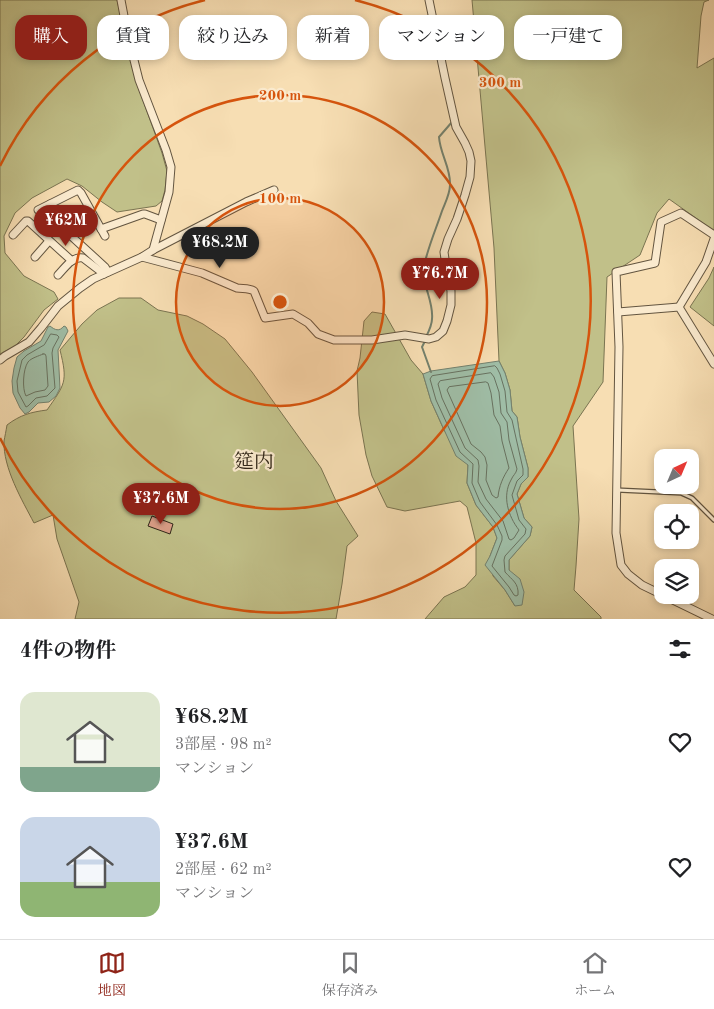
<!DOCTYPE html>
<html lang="ja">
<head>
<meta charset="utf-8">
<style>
	body { margin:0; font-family:"Old Standard TT","Noto Serif JP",serif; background:#f6f6f6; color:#202124; height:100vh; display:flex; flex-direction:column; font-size:19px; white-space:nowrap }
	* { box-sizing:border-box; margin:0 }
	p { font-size:16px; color:#757577 }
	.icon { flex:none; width:28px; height:28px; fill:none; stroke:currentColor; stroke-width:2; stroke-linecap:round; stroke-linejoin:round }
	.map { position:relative; height:619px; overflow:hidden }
	.sheet { display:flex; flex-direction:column; background:#fff; flex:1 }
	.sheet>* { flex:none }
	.top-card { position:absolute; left:15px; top:15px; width:685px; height:45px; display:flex; gap:10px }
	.needle { width:32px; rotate:44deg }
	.fabs { position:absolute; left:654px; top:449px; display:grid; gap:10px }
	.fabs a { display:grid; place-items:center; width:45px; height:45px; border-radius:10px; background:#fff; box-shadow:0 2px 8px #0003; font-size:25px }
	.price { position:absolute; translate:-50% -42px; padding:0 11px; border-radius:18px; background:#8f2418; color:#fff; font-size:16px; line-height:32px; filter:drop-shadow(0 1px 2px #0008) }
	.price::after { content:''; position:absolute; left:50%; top:30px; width:15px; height:11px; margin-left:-8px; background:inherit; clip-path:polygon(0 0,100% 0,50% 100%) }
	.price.current { background:#222; color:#fff }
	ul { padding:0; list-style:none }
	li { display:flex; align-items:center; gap:15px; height:125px; padding:0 20px }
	li span { display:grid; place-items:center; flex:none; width:140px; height:100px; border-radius:15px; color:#555 }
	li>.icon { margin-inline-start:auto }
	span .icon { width:60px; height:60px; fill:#fffc; stroke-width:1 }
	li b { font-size:21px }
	h2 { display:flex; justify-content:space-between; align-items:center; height:60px; padding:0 20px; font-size:21px }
	.pill { padding:0 18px; border-radius:15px; background:#fff; box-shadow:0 2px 8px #0003; font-size:18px; line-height:45px }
	.pill.current { background:#8f2418; color:#fff }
	.tab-bar { display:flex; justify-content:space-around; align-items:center; height:70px; border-top:1px solid #e0e0e0; background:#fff; font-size:14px; color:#757577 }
	.tab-bar a { display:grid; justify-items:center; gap:2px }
	.tab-bar .current { color:#8f2418 }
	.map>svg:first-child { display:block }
	.green { fill:#c1c089; stroke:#7a7451 }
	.water { fill:#9fbda6; stroke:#73816e }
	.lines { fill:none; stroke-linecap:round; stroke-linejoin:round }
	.shore { stroke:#687260; stroke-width:1 }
	.stream { stroke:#73816e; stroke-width:2 }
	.building { fill:#d99d86; stroke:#322719 }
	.lane-casing { stroke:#635540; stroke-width:5.5 }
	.street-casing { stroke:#635540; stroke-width:9 }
	.lane { stroke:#faeace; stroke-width:3 }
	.street { stroke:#faeace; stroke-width:7 }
	.ring { fill:none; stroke:#d6540d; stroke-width:2.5 }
	.labels { text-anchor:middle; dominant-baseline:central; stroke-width:4.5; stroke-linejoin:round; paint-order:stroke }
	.quarter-label { font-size:20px; fill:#322719; stroke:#faeace }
	.centre { fill:#d6540d; stroke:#faeace; stroke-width:2.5 }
	.ring-label { font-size:15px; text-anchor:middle; font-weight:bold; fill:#d6540d; stroke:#faeace; stroke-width:4.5; stroke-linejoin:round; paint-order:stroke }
</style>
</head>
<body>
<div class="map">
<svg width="714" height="619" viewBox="0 0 714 619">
	<rect width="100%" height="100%" fill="#f7deb3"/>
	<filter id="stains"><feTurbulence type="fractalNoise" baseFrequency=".004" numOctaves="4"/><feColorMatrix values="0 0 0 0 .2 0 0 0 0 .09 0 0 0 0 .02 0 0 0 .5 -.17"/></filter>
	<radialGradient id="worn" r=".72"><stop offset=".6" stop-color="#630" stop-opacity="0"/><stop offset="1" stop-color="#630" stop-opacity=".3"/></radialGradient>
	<!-- green -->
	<g class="green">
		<polygon points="0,0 117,0 136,81 162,153 167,171 165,190 162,201 156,206 117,212 102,202 82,186 67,179 32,198 15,213 4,236 5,253 24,276 54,292 58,299 44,310 24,337 14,347 0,354"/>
		<polygon points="472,0 709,0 704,2 701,16 697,68 714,58 714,231 669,199 657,213 640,255 607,277 603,382 573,426 579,519 576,566 574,590 601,617 601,619 425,619 444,597 465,587 476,575 476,543 467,507 460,501 405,511 387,507 372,476 366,455 359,415 357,371 360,358 364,321 372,312 385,314 411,360 423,374 431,401 444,430 468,465 467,483 476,505 493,527 497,538 490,556 493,576 505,590 515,606 509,570 509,560 530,536 532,527 524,518 517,494 521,484 528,477 528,468 520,437 517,417 512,411 510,390 505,373 499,361 494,248"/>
		<polygon points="714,267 714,326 690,307 709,278"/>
		<path d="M119,298H141L158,310L187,316L203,324L225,339L252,372L321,468L336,501L358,536L347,546L342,584L336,619H75L79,602L57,539L53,515L34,523C22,500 3,468 4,441C5,436 6,431 7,425C20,415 31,412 47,410C65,384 68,382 60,350L82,324L97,310Z"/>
	</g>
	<!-- water -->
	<g class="water">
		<path d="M50,326C55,330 59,332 64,326L66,327L68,331L58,350L60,388L56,396L49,402L38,403L29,412L25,414L20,408L13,393L12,381L14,368L17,357L24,351L41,341L48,327Z"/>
		<polygon points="499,361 505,373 510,390 512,411 517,417 520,437 528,468 528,477 521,484 517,494 524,518 532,527 530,536 509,560 509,570 520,579 524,592 522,605 515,606 505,590 485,565 490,556 497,538 493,527 476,505 467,483 468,465 456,456 431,401 423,374 431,371"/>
	</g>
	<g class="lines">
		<!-- shore -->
		<g class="shore">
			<polygon points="51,334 57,335 59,337 53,348 52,353 55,388 47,396 36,398 28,406 26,407 18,392 17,381 22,360 27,355 44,345"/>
			<path d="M43,354H45L46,356L48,386L45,390L35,392L26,396C22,389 23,369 28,362C31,358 39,356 43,354Z"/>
			<path d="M495,366L497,368L500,374L505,391L507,412L512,420L516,438L523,469V475L517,481L512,495L519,520L526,529L525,534L505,556L504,560L505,572C512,580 519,583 518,595L516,596L514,595L509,587L492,566L502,540V536L497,525L480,502L472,483L473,464L460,452L436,400L430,379L432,376Z"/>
			<path d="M491,373L494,377L499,392L501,413L507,422L509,440L517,469C516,474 513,475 511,480C502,496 508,516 519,530L514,538L511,540L509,539L503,521L486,499L478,482L479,466L478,460L465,448L442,398L438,384L440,381Z"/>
			<path d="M486,382L488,383L491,393L494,415L500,426L502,441L509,468C503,477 499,486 498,497L496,498L492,495L486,480L487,465L485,457L481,452L471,444L447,390L449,387Z"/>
		</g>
		<!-- stream -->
		<g class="stream">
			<path d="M426,337C429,331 432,325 432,319C434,301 421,284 424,266C428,247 436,229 442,211C445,203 450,194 450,185C451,168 440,154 439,137L452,122"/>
			<polyline points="425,341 422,347 431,372"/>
		</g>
	</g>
	<!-- building -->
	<polygon class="building" points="152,516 173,524 170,534 148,526"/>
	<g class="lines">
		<defs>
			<polyline id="lane" points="617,490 681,493 692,498 714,520"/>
			<g id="street">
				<polyline points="121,0 127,32 139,80 166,150 171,167 169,192 153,250"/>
				<polyline points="50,204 63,226 70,235 105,267 108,272"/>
				<polyline points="38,210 78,190 81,193 105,236"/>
				<polyline points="101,229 143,214 145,214 161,220"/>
				<polyline points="13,235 26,221 28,221 72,261"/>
				<polyline points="35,257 49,241"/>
				<path d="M142,257L202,273L237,288C243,289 249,288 254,291L265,318L293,314L308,323L318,334L334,340H372L405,335L429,339L436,337L443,331L447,321L451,305V291L445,259L444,252L448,239L457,219L465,195L470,177L471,161L469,152L465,143L456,127L445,78L429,0"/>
				<path d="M58,275C65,268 72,256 83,258L104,274"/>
				<polyline points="679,307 706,262 714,239"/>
				<polyline points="618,312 679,307 714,364"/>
				<polyline points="0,360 5,356 29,342 41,328 58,306 80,288 93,279 142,257 153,250 246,202 274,190"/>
				<polyline points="712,619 642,585 628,574 621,565 616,533 619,347 616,272 655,263 661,222 681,213 714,235"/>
			</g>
		</defs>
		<!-- lane casing -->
		<use href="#lane" class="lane-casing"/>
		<!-- street casing -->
		<use href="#street" class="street-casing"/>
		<!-- lane -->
		<use href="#lane" class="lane"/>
		<!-- street -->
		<use href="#street" class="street"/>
	</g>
	<!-- distance rings -->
	<circle cx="280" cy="302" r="104" fill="#d6540d" fill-opacity=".12"/>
	<g class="ring">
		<circle cx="280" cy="302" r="104"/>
		<circle cx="280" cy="302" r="207"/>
		<path d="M0 166A311 311 0 0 1 205 0M355 0A311 311 0 1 1 0 438"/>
	</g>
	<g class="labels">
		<!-- quarter labels -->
		<g class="quarter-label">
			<text x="254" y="463">筵内</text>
		</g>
	</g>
	<circle cx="280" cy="302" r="8" class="centre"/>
	<g class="ring-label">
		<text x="500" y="87">300 m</text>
		<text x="280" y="100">200 m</text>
		<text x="280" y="203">100 m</text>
	</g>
	<rect width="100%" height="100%" filter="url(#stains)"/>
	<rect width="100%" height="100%" fill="url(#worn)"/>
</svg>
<div class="fabs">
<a><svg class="needle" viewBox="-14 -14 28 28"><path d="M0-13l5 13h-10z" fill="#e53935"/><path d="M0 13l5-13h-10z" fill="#757577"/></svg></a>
<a><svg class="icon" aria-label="locate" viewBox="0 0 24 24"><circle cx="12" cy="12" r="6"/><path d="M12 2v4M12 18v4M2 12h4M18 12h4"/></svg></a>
<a><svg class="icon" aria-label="layers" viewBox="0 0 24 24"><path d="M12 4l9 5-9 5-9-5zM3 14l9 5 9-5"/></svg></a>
</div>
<b class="price" style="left:66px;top:247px">¥62M</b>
<b class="price current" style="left:220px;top:269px">¥68.2M</b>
<b class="price" style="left:440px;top:300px">¥76.7M</b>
<b class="price" style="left:161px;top:525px">¥37.6M</b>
<div class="top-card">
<a class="pill current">購入</a>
<a class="pill">賃貸</a>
<a class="pill">絞り込み</a>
<a class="pill">新着</a>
<a class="pill">マンション</a>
<a class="pill">一戸建て</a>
</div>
</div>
<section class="sheet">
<h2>4件の物件<svg class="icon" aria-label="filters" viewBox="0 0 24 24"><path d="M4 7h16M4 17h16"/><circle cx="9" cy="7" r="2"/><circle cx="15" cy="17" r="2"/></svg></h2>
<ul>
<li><span style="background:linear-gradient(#dfe7d0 75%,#7fa58c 0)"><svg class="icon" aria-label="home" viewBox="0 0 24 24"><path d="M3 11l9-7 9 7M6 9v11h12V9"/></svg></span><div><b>¥68.2M</b><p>3部屋 · 98 m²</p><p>マンション</p></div><svg class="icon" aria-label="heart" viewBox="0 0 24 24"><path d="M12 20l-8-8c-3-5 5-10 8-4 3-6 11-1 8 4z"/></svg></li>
<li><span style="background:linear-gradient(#c9d6e8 65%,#8fb573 0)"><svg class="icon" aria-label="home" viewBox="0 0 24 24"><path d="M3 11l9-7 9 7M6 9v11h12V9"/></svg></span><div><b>¥37.6M</b><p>2部屋 · 62 m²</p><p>マンション</p></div><svg class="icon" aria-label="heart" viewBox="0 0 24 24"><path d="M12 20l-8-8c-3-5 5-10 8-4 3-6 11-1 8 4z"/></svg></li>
</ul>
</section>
<nav class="tab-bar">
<a class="current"><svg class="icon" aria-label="map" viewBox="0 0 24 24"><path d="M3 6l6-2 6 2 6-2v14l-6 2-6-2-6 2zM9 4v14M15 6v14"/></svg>地図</a>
<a><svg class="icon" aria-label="saved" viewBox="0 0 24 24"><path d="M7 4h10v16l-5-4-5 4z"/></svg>保存済み</a>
<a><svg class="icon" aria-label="home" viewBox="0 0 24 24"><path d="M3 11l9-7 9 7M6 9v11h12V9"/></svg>ホーム</a>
</nav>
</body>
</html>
